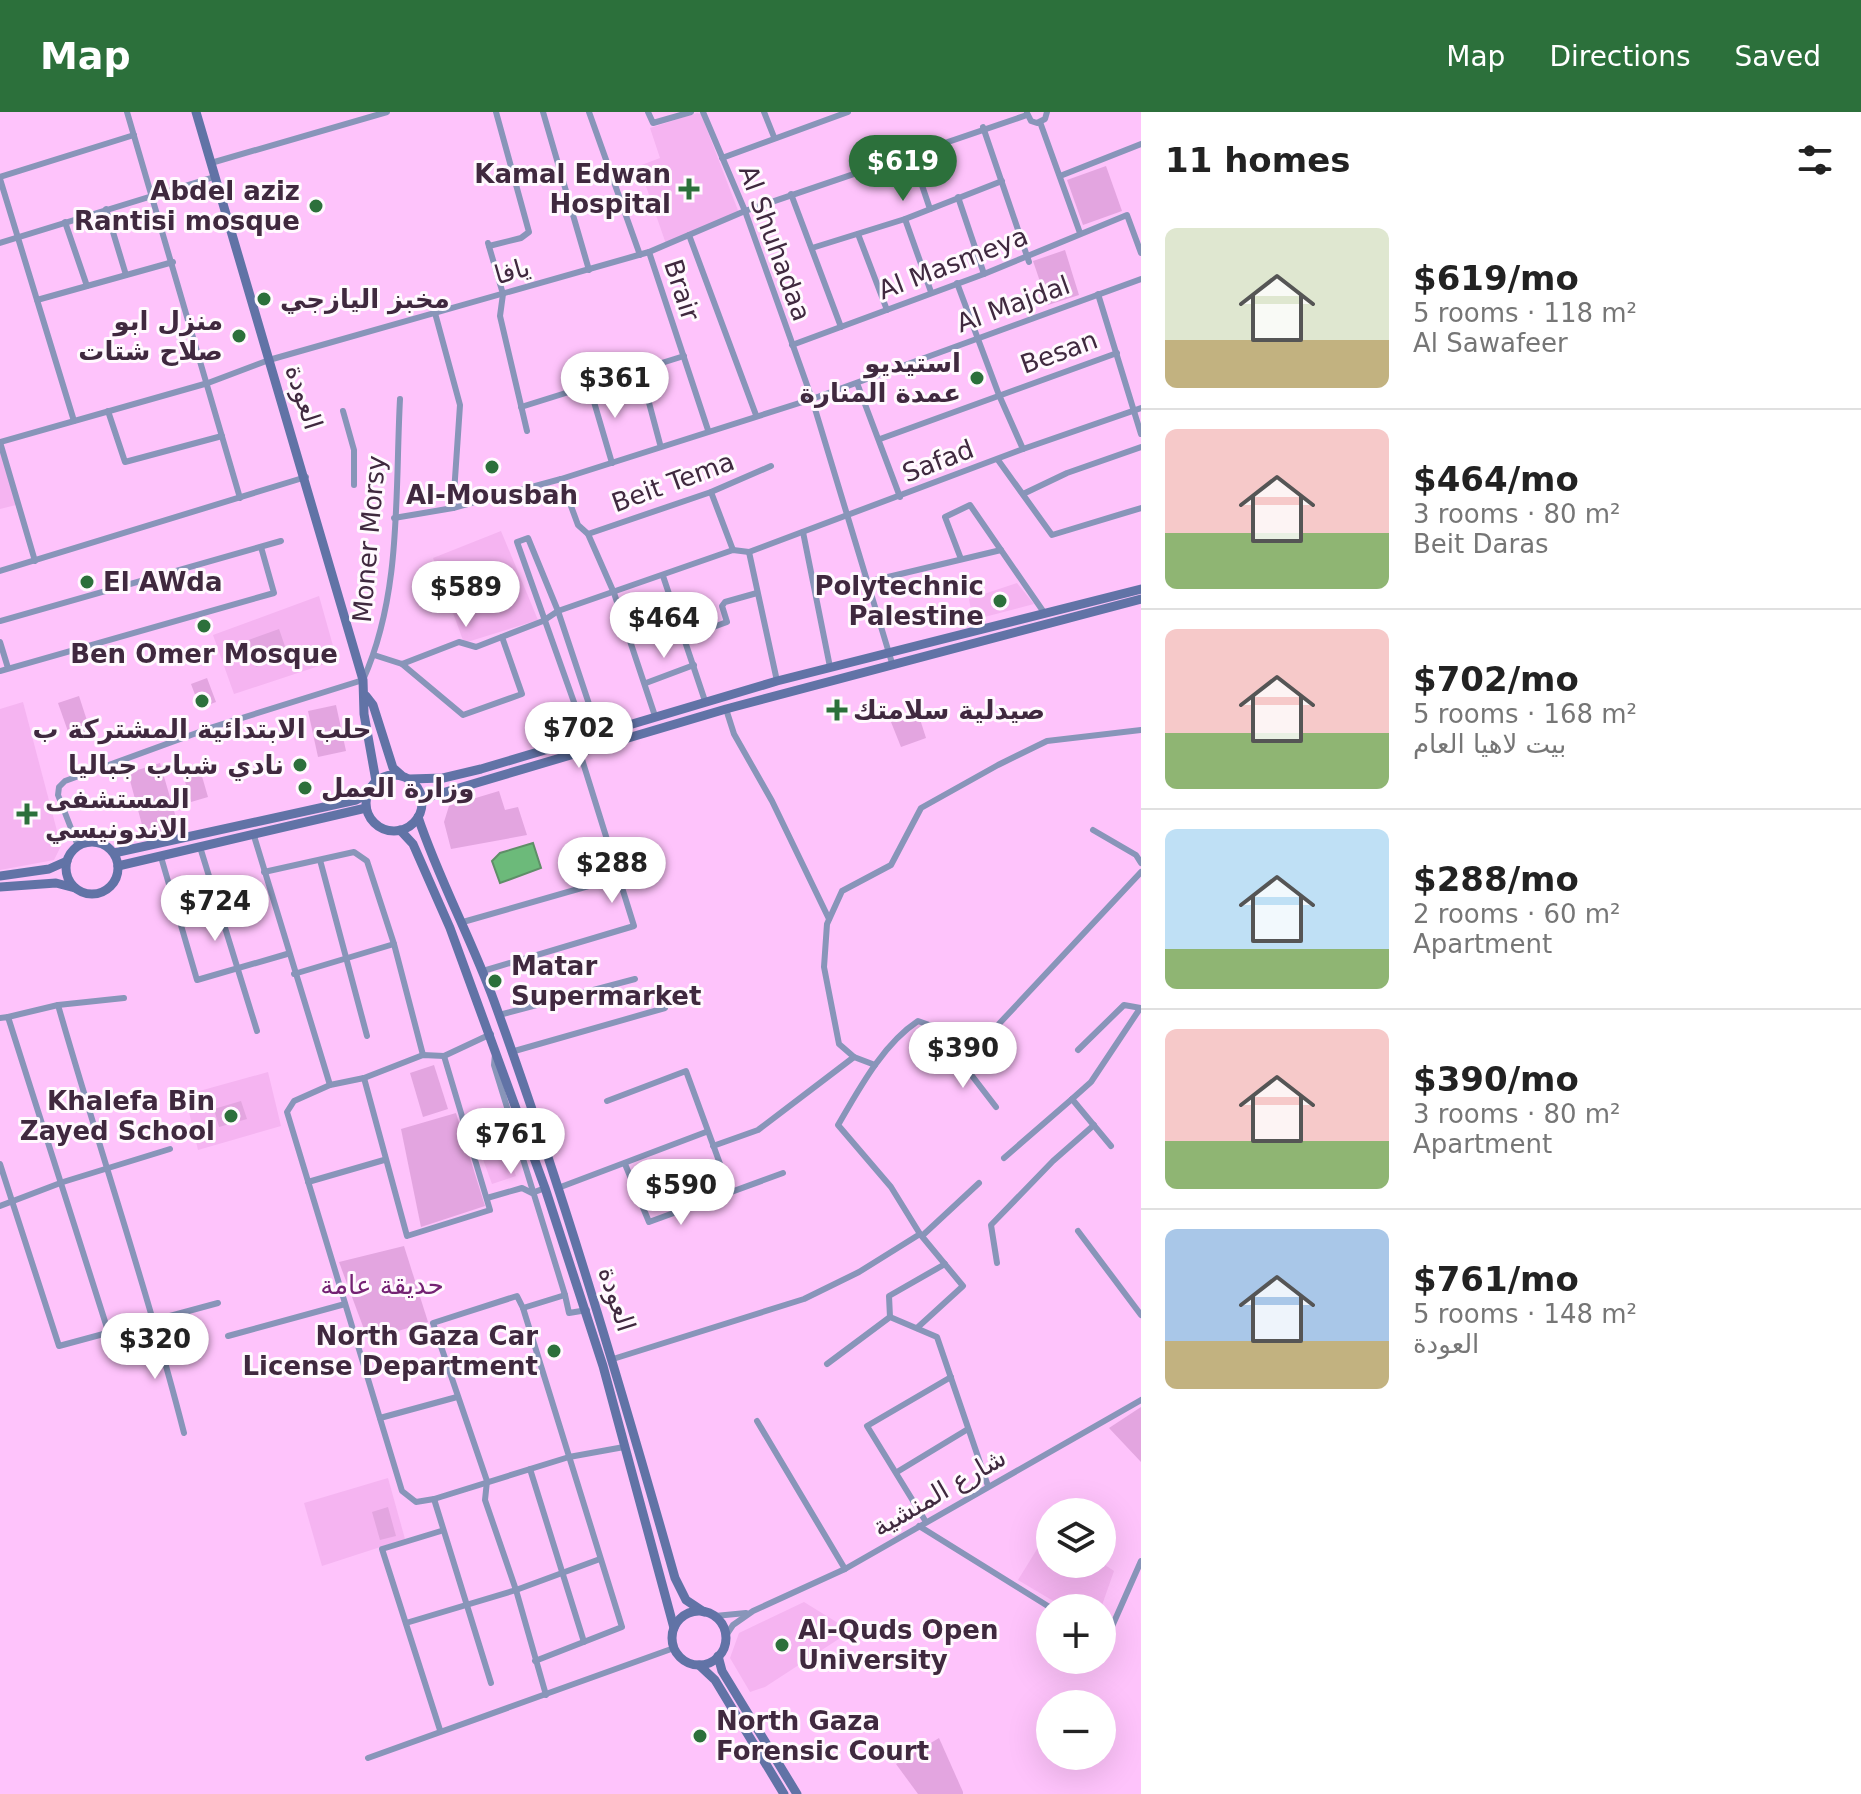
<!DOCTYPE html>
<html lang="en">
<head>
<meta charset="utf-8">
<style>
	body { margin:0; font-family:"DejaVu Sans","Noto Naskh Arabic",sans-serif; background:#f2f2f2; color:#222; height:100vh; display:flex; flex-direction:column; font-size:30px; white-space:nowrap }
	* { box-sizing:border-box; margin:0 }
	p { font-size:26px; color:#767676 }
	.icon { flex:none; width:44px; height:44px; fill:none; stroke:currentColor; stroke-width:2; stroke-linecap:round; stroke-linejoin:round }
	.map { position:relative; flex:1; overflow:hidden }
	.drawer { display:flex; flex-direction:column; background:#fff; width:720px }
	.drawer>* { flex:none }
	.controls { position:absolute; left:1036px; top:1386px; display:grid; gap:16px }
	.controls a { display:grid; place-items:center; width:80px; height:80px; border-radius:50%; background:#fff; box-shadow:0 8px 32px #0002; font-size:40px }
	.price { position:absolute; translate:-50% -68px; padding:0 18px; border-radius:28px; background:#fff; color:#222; font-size:26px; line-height:52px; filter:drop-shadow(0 2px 4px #0008) }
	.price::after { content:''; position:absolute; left:50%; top:48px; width:24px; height:18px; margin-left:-12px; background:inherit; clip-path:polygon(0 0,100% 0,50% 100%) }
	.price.on { background:#2c703b; color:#fff }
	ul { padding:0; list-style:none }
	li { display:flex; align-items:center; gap:24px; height:200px; padding:0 24px }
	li+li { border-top:2px solid #e0e0e0 }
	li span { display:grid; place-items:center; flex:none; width:224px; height:160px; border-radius:12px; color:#555 }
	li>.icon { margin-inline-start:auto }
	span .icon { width:96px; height:96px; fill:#fffc; stroke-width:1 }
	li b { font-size:34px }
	h2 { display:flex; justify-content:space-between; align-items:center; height:96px; padding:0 24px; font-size:34px }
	header { display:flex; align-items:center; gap:48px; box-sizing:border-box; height:112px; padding:0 40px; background:#2c703b; color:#fff }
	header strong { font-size:38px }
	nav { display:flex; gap:44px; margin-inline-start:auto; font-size:28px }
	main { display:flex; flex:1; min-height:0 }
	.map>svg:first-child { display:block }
	.built { fill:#f5b4f1 }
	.green { fill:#e3a5e0 }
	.water { fill:#6cba7a; stroke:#5f8e68; stroke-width:2 }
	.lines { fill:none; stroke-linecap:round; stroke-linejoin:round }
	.minor { stroke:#8895b9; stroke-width:6 }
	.secondary { stroke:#6173a6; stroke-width:9 }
	.poi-dot { fill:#2c703b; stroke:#fff9fe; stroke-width:3 }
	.labels { text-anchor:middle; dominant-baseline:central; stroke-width:6; stroke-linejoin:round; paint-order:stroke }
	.poi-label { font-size:26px; font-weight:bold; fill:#40293f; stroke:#fff9fe; text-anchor:end }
	.street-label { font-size:26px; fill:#40293f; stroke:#fff9fe }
	.park-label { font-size:26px; fill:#742273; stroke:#fff9fe }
</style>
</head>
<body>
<header>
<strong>Map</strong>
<nav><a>Map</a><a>Directions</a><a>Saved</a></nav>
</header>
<main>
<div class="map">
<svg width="1141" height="1682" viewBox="0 0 1141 1682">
	<rect width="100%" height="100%" fill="#fec3fb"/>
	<!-- built -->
	<g class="built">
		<polygon points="697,1 701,2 739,101 666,132 639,54 660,46 650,16"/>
		<polygon points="0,335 16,393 0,397"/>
		<polygon points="501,419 538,508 464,531 433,446"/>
		<polygon points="1017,471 1034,492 973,508 969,487"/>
		<polygon points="319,484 337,548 234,582 213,523"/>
		<polygon points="23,590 61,734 54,748 0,758 0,597"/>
		<polygon points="268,960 281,1014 198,1038 185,983"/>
		<polygon points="494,999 516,1064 492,1072 469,1009"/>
		<polygon points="388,1366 405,1427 322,1454 304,1391"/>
		<polygon points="1050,1416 1050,1452 1102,1451 1114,1459 1101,1496 1065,1496 1018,1468"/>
		<polygon points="804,1490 851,1519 765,1575 750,1580 730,1546 739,1521"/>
	</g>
	<!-- green -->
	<g class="green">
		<polygon points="1106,54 1122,99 1083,113 1067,68"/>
		<polygon points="1065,138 1079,183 1048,193 1033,149"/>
		<polygon points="492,451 502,477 486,483 476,456"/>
		<polygon points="279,517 288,543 256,555 246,529"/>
		<polygon points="207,566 216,590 200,596 191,572"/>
		<polygon points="79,584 91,621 71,628 58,591"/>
		<polygon points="336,593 346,639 318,645 308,599"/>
		<polygon points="918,601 926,626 901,635 891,610"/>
		<polygon points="160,651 179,716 145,724 128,661"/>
		<polygon points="199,654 208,685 191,690 182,659"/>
		<polygon points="499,679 505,698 518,695 527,723 451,737 444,710 449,694"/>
		<polygon points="434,953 448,997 423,1005 410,961"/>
		<polygon points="241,989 247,1007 219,1015 214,997"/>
		<polygon points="456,1001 485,1094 421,1115 401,1017"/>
		<polygon points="404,1134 428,1210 368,1228 339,1150"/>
		<polygon points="1141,1295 1141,1350 1109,1316"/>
		<polygon points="388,1395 396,1424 380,1428 372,1400"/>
		<polygon points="939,1626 963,1680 963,1682 918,1682 896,1652"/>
	</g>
	<!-- water -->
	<polygon class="water" points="533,731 541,756 500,771 492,749 500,741"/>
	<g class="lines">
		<!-- minor -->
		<g class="minor">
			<polyline points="127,0 240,386"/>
			<polyline points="543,0 589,158"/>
			<polyline points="589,0 640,143"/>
			<polyline points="648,0 653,11 691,0"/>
			<polyline points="703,0 745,99 812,287 892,551"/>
			<polyline points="764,0 774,25"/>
			<polyline points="1027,1 1031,9 1037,11 1045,7 1047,0"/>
			<polyline points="1040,10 1080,121"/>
			<polyline points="983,15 1029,150"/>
			<polyline points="911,41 930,97"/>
			<polyline points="722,46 848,0"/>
			<polyline points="211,51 387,0"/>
			<polyline points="1060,64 1141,32"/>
			<polyline points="0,65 134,23"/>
			<polyline points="0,67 74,309"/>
			<polyline points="791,82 841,215"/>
			<polyline points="958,85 984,162"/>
			<polyline points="106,97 126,163"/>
			<polyline points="905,107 931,180"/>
			<polyline points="65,110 87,174"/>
			<polyline points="858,122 887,198"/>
			<polyline points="689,123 756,303"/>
			<polyline points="0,131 214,65"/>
			<polyline points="488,131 503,182 500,204 527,319"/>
			<polyline points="489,134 521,126 529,120 496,0"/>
			<polyline points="812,136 905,107 1002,69"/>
			<polyline points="649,140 708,318"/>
			<polyline points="957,171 999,283 1023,337"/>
			<polyline points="1098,182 1141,322"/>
			<polyline points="37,188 173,150"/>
			<polyline points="435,201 460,293 453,396"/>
			<polyline points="792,233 984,162 1127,103 1141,141"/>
			<polyline points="640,257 660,332"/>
			<polyline points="857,271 900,385"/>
			<polyline points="589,273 612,351"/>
			<polyline points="521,295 684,244"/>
			<polyline points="108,299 125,350 222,324"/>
			<polyline points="343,299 354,338 354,373"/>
			<polyline points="880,327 1117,241"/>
			<polyline points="0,330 208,271 269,248 649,140 745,99 1027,3"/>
			<polyline points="0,330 35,449"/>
			<polyline points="998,348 1052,423 1141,396"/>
			<polyline points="561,367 578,413 588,422 614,481 655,604"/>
			<polyline points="711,380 733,438"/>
			<polyline points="1023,382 1067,361 1141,335"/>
			<polyline points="394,406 453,396 561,367 812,287 1141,167"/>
			<polyline points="803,420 830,555"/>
			<polyline points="588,422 711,380 771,354"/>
			<polyline points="749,440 777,569"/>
			<polyline points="961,447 945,405 970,393 1043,499"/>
			<polyline points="0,459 306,365"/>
			<polyline points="663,464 705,589"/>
			<polyline points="867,470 1001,438"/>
			<polyline points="0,509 281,429"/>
			<polyline points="686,525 727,510 722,494 725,490 757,481"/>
			<polyline points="0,530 8,556"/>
			<polyline points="374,543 402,552 459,530 476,535 543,509 558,499 733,438 749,440 1023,337 1141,296"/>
			<polyline points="402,552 463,603 522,582 502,525"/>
			<polyline points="0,559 274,481 261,435"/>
			<polyline points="646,571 694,553"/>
			<polyline points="726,597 734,622 772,689 829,807"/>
			<polyline points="591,638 517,430 528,426 558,499 603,634"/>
			<polyline points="1093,718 1136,743 1141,751"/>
			<polyline points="254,724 330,973"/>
			<path d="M78,734L58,683L59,675L65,669L213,615L363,568C402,482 395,380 400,287"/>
			<polyline points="200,735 257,919"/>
			<polyline points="161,745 197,868 287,842"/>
			<polyline points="320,748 367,924"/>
			<polyline points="264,760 354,740 367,749 394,832 423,943"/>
			<polyline points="463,810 620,765"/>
			<polyline points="483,859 634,814 580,641"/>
			<polyline points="294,862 394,832"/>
			<path d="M58,893C99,1036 147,1177 184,1321"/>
			<polyline points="499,903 635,867"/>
			<polyline points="8,905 58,893 124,886"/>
			<polyline points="0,906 8,905 109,1222"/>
			<polyline points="491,922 444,944 423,943 364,966 330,973 294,989 287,1000 402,1379 416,1390 434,1387 569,1345 624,1335"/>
			<polyline points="1078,938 1124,893 1141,896"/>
			<polyline points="511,940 665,896"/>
			<polyline points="495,942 494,953 565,1183"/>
			<polyline points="956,943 996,995"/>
			<polyline points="854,945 839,932 824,855 827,812 842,779 891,753 921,696 998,653 1047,629 1141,618"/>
			<polyline points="364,966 407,1124 490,1098 444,944"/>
			<polyline points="607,989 686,959 730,1079"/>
			<polyline points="713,1034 758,1018 854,945 875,953"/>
			<polyline points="1111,1034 1072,987 1091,970 1139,898"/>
			<polyline points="1004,1046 1072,987"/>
			<polyline points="0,1052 59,1234 218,1191"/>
			<polyline points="625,1052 649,1110 783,1061"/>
			<polyline points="308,1070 384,1048"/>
			<polyline points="558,1076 706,1020"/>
			<polyline points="487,1086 522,1076 532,1081 545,1076"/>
			<polyline points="0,1094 63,1070 170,1037"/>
			<polyline points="1078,1119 1141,1203"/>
			<polyline points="922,1124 979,1071"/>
			<polyline points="997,1151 991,1113 1053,1049 1094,1013"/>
			<polyline points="523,1196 622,1515 535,1549"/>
			<polyline points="890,1205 889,1184 945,1152"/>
			<path d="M917,1216L963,1174L920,1122L891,1075L838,1013C859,977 883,932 918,909L935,915L956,943L997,914L1141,760"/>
			<polyline points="228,1224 345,1192"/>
			<polyline points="613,1247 804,1187 859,1160 920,1122"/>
			<polyline points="827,1252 890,1205 937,1225 988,1374"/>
			<polyline points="380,1306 457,1285"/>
			<polyline points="757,1309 845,1457"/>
			<polyline points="530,1357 584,1530"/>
			<polyline points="897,1360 968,1317"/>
			<polyline points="434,1387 491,1571"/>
			<polyline points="926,1410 867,1314 951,1265"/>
			<polyline points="919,1414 1051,1496"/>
			<polyline points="715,1504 746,1501"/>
			<polyline points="406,1511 516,1478 600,1447"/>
			<polyline points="725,1525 733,1513 753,1499 845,1457 1141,1288"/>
			<polyline points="1102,1526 1106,1528 1141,1449"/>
			<polyline points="546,1583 516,1478 485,1388 487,1369 433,1211 517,1184 523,1196 565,1183 569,1201 587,1198"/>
			<polyline points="440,1618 382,1437 441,1419"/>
			<polyline points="368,1646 674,1536"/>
		</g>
		<!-- secondary -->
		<g class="secondary">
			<polyline points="196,0 363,568 364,602 376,669"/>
			<polyline points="366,584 373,593 393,656 401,663"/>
			<circle cx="394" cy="691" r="28"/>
			<polyline points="410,667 443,666 481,657 777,569 1141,477"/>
			<polyline points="422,687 726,597 1141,487"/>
			<path d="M418,705C439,768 471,826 494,889C563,1079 620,1272 675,1466L686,1488L704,1500"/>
			<polyline points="400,718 413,732 450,816 545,1076 603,1254 674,1516"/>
			<circle cx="92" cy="756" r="26"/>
			<polyline points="114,741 356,688 367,682"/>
			<polyline points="118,754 366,696"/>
			<polyline points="0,764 49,757 67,749"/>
			<polyline points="0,775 56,771 75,776"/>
			<circle cx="699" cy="1526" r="27"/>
			<polyline points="718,1544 722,1559 797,1682"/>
			<polyline points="699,1553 715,1568 784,1682"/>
		</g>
	</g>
	<!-- markers -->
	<g class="poi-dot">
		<path d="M685 65h8v8h8v8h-8v8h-8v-8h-8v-8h8z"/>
		<circle cx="316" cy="94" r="8"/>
		<circle cx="264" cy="187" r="8"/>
		<circle cx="239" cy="224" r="8"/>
		<circle cx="977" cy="266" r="8"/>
		<circle cx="492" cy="355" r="8"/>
		<circle cx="87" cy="470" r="8"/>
		<circle cx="1000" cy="489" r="8"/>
		<circle cx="204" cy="514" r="8"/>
		<circle cx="202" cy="589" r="8"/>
		<path d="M833 586h8v8h8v8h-8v8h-8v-8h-8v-8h8z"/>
		<circle cx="300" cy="653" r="8"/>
		<circle cx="305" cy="676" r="8"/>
		<path d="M23 690h8v8h8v8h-8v8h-8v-8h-8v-8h8z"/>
		<circle cx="495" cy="869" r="8"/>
		<circle cx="231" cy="1004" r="8"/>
		<circle cx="554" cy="1239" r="8"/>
		<circle cx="782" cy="1533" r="8"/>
		<circle cx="700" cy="1624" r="8"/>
	</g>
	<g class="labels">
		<!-- poi labels -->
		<g class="poi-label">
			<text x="671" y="62">Kamal Edwan<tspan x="671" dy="30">Hospital</tspan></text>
			<text x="300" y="79">Abdel aziz<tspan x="300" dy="30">Rantisi mosque</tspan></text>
			<text x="280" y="187" text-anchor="start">مخبز اليازجي</text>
			<text x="223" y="209">منزل ابو<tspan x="223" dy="30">صلاح شتات</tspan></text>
			<text x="961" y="251">استيديو<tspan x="961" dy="30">عمدة المنارة</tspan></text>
			<text x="492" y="383" text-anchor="middle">Al-Mousbah</text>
			<text x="103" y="470" text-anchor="start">El AWda</text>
			<text x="984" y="474">Polytechnic<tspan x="984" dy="30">Palestine</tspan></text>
			<text x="204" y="542" text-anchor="middle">Ben Omer Mosque</text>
			<text x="853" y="598" text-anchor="start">صيدلية سلامتك</text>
			<text x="202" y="617" text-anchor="middle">حلب الابتدائية المشتركة ب</text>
			<text x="284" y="653">نادي شباب جباليا</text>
			<text x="321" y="676" text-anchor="start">وزارة العمل</text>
			<text x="45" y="687" text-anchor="start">المستشفى<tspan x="45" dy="30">الاندونيسي</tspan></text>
			<text x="511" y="854" text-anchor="start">Matar<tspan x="511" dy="30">Supermarket</tspan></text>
			<text x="215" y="989">Khalefa Bin<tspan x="215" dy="30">Zayed School</tspan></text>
			<text x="538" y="1224">North Gaza Car<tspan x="538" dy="30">License Department</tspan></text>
			<text x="798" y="1518" text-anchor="start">Al-Quds Open<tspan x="798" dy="30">University</tspan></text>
			<text x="716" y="1609" text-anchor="start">North Gaza<tspan x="716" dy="30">Forensic Court</tspan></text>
		</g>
		<!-- street labels -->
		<g class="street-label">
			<text transform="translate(775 131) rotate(70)">Al Shuhadaa</text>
			<text transform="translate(953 151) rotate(-21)">Al Masmeya</text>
			<text transform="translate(512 159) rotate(-16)">يافا</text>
			<text transform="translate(682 178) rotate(72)">Brair</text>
			<text transform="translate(1013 192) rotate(-20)">Al Majdal</text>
			<text transform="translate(1059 240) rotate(-20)">Besan</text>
			<text transform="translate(304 285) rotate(72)">العودة</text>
			<text transform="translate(938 349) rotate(-21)">Safad</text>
			<text transform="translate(673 370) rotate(-20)">Beit Tema</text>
			<text transform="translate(369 427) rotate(-85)">Moner Morsy</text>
			<text transform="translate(617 1187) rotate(72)">العودة</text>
			<text transform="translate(939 1380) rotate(-30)">شارع المنشية</text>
		</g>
		<!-- park labels -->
		<g class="park-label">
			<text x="382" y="1173">حديقة عامة</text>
		</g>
	</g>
</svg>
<div class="controls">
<a><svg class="icon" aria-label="layers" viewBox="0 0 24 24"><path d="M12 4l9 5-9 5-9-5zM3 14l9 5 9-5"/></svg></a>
<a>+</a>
<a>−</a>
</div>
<b class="price on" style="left:903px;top:91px">$619</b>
<b class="price" style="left:615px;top:308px">$361</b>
<b class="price" style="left:466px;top:517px">$589</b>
<b class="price" style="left:664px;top:548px">$464</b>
<b class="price" style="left:579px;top:658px">$702</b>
<b class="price" style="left:612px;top:793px">$288</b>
<b class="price" style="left:215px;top:831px">$724</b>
<b class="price" style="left:963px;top:978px">$390</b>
<b class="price" style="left:511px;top:1064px">$761</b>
<b class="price" style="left:681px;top:1115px">$590</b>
<b class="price" style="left:155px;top:1269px">$320</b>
</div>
<section class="drawer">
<h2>11 homes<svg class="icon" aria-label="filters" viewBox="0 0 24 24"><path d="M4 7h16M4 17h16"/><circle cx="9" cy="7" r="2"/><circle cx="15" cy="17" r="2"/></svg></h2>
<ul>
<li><span style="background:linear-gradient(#dfe7d0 70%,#c2b280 0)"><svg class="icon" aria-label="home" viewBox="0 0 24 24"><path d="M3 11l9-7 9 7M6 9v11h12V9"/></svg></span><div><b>$619/mo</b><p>5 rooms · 118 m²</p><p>Al Sawafeer</p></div></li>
<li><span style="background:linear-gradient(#f6c9c9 65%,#8fb573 0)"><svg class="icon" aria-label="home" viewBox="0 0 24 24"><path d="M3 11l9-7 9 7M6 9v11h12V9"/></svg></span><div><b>$464/mo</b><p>3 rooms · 80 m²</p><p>Beit Daras</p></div></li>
<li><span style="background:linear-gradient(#f6c9c9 65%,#8fb573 0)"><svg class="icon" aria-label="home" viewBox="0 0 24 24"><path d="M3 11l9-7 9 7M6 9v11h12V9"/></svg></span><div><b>$702/mo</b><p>5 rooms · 168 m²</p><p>بيت لاهيا العام</p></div></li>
<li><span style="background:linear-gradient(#bfe0f5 75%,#8fb573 0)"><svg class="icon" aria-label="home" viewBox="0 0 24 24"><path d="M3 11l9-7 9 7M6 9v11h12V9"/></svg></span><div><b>$288/mo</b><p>2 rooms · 60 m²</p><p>Apartment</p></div></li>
<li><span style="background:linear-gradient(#f6c9c9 70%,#8fb573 0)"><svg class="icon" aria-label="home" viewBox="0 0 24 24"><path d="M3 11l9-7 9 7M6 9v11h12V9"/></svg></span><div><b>$390/mo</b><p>3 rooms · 80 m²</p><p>Apartment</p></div></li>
<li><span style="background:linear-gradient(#a9c7e8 70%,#c2b280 0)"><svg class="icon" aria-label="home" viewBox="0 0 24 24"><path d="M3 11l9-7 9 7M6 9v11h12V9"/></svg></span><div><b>$761/mo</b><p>5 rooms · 148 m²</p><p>العودة</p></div></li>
</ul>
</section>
</main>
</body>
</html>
